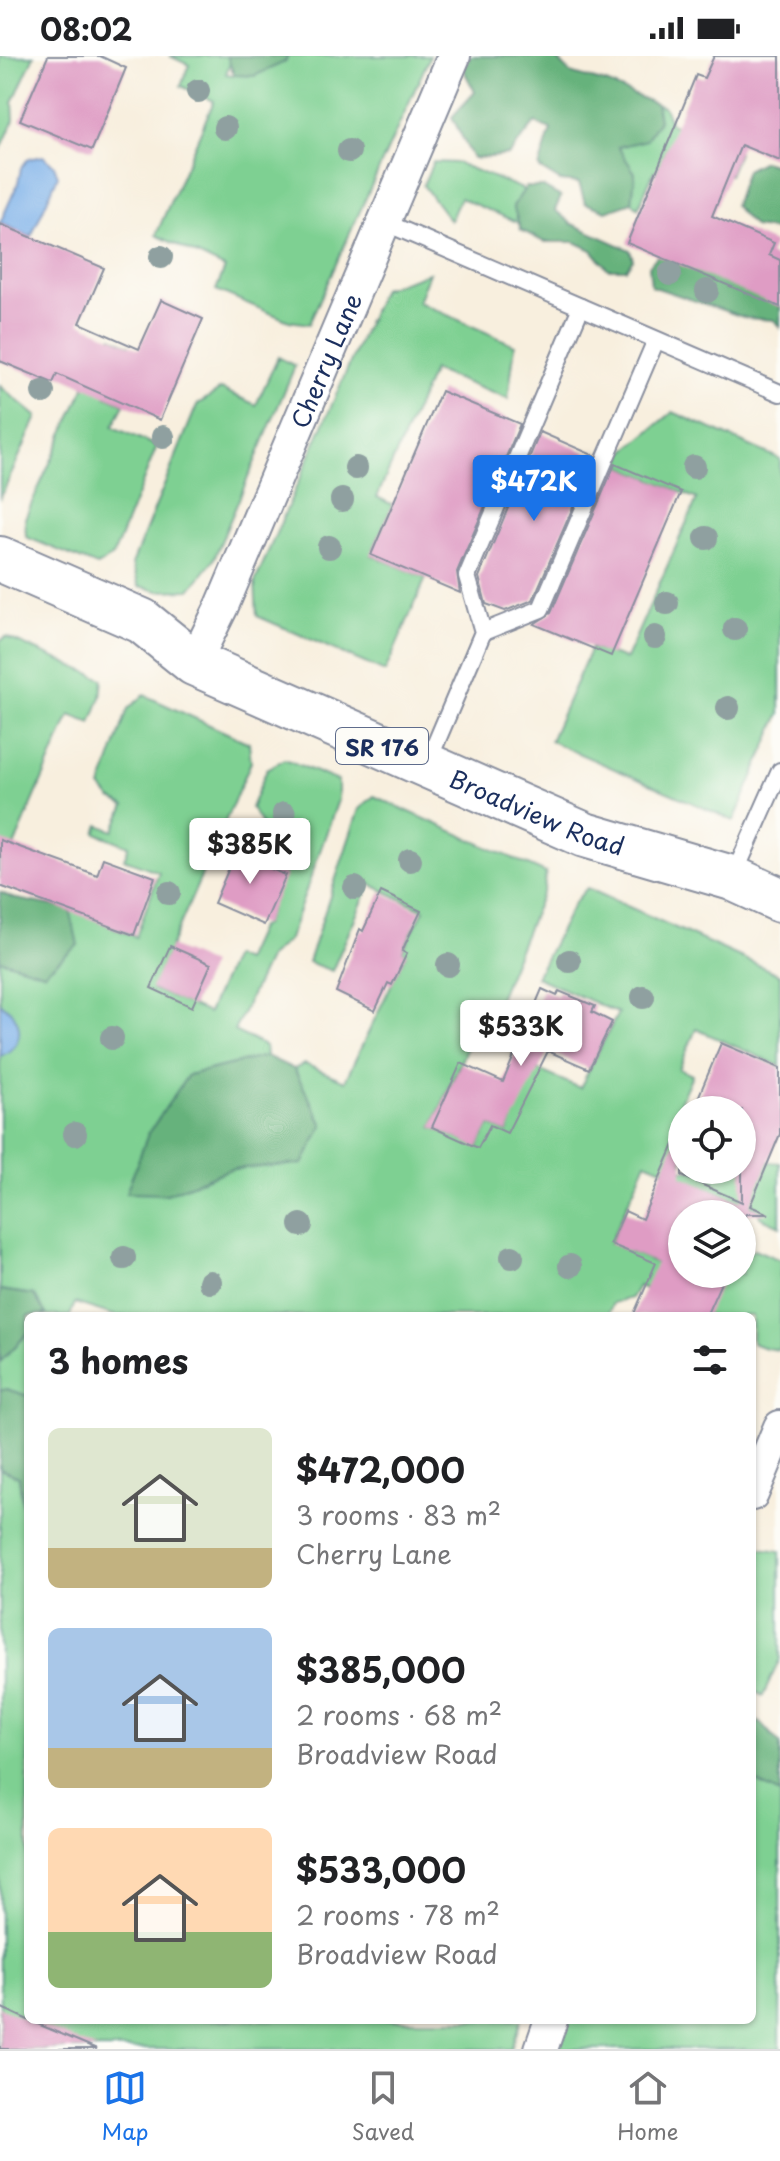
<!DOCTYPE html>
<html lang="en">
<head>
<meta charset="utf-8">
<style>
	body { margin:0; font-family:"Playpen Sans",sans-serif; background:#f2f2f2; color:#202124; height:100vh; display:flex; flex-direction:column; font-size:30px; white-space:nowrap }
	* { box-sizing:border-box; margin:0 }
	p { font-size:26px; color:#757577 }
	.icon { flex:none; width:44px; height:44px; fill:none; stroke:currentColor; stroke-width:2; stroke-linecap:round; stroke-linejoin:round }
	.map { position:relative; flex:1; overflow:hidden }
	.details { position:absolute; left:24px; top:1256px; width:732px; height:712px; display:flex; flex-direction:column; background:#fff; border-radius:12px; box-shadow:0 2px 6px #0004 }
	.details>* { flex:none }
	.tools { position:absolute; left:668px; top:1040px; display:grid; gap:16px }
	.tools a { display:grid; place-items:center; width:88px; height:88px; border-radius:50%; background:#fff; box-shadow:0 2px 6px #0004; font-size:40px }
	.price { position:absolute; translate:-50% -68px; padding:0 18px; border-radius:8px; background:#fff; color:#222; font-size:26px; line-height:52px; filter:drop-shadow(0 2px 4px #0008) }
	.price::after { content:''; position:absolute; left:50%; top:48px; width:24px; height:18px; margin-left:-12px; background:inherit; clip-path:polygon(0 0,100% 0,50% 100%) }
	.price.current { background:#1a73e8; color:#fff }
	ul { padding:0; list-style:none }
	li { display:flex; align-items:center; gap:24px; height:200px; padding:0 24px }
	li span { display:grid; place-items:center; flex:none; width:224px; height:160px; border-radius:12px; color:#555 }
	li>.icon { margin-inline-start:auto }
	span .icon { width:96px; height:96px; fill:#fffc; stroke-width:1 }
	li b { font-size:34px }
	h2 { display:flex; justify-content:space-between; align-items:center; height:96px; padding:0 24px; font-size:34px }
	.status { display:flex; justify-content:space-between; align-items:center; height:56px; padding:0 40px; background:#fff; direction:ltr }
	.status svg { height:22px; fill:currentColor }
	.tabs { display:flex; justify-content:space-around; align-items:center; height:112px; border-top:2px solid #e0e0e0; background:#fff; font-size:22px; color:#757577 }
	.tabs a { display:grid; justify-items:center; gap:4px }
	.tabs .current { color:#1a73e8 }
	.map>svg:first-child { display:block }
	.green { fill:#7ed092; stroke:#4c8078; stroke-width:2 }
	.forest { fill:#66b27c; stroke:#40706d; stroke-width:2 }
	.water { fill:#7bb0e9; stroke:#4b70a4; stroke-width:2 }
	.building { fill:#df9cc4 }
	.lines { fill:none; stroke-linecap:round; stroke-linejoin:round }
	.lane-casing { stroke:#8a8f9e; stroke-width:20 }
	.street-casing { stroke:#8a8f9e; stroke-width:36 }
	.primary-casing { stroke:#8a8f9e; stroke-width:48 }
	.lane { stroke:#fff; stroke-width:16 }
	.street { stroke:#fff; stroke-width:32 }
	.primary { stroke:#fff; stroke-width:44 }
	.tree { fill:#8fa0a0 }
	.labels { text-anchor:middle; dominant-baseline:central; stroke-width:6; stroke-linejoin:round; paint-order:stroke }
	.shield { fill:#fdfcf7; stroke:#5f6c8c; stroke-width:2 }
	.shield-label { font-size:22px; font-weight:bold; fill:#1b2f5e }
	.street-label { font-size:24px; fill:#1b2f5e; stroke:#fdfcf7 }
</style>
</head>
<body>
<div class="status"><b>08:02</b><svg viewBox="0 0 49 12"><path d="M0 12V9h3v3zM5 12V6h3v6zM10 12V3h3v9zM15 12V0h3v12zM26 1h20v11H26zM47 4h2v5h-2z"/></svg></div>
<div class="map">
<svg width="780" height="1993" viewBox="0 0 780 1993">
	<rect width="100%" height="100%" fill="#fdfcf7"/>
	<filter id="ink" filterUnits="userSpaceOnUse"><feTurbulence type="fractalNoise" baseFrequency=".0125" numOctaves="2"/><feDisplacementMap in="SourceGraphic" scale="16" xChannelSelector="R" yChannelSelector="G"/><feConvolveMatrix kernelMatrix="1 2 1 2 8 2 1 2 1" color-interpolation-filters="sRGB"/></filter>
	<filter id="wash" filterUnits="userSpaceOnUse"><feTurbulence type="fractalNoise" baseFrequency=".006" numOctaves="4" result="noise"/><feDisplacementMap in="SourceGraphic" scale="32" xChannelSelector="R" yChannelSelector="G"/><feGaussianBlur stdDeviation="1.8" result="paint"/><feColorMatrix in="noise" values="0 0 0 0 0 0 0 0 0 0 0 0 0 0 0 0 0 1.4 0 .05"/><feComposite in="paint" operator="in"/></filter>
	<g filter="url(#wash)">
		<rect width="100%" height="100%" fill="#f8efde"/>
		<!-- green -->
		<g class="green">
			<polygon points="0,0 34,0 13,46 14,64 0,95"/>
			<polygon points="170,0 233,0 226,18 234,19 285,6 288,0 430,0 309,268 289,265 216,234 225,212 156,179 214,45 181,30 189,9"/>
			<polygon points="656,48 664,51 671,68 738,97 729,119 667,92 657,116 654,115 638,152 632,146 635,117 617,91 646,84 659,64"/>
			<polygon points="433,106 457,107 525,134 513,150 519,167 460,142 450,165 423,129"/>
			<polygon points="429,217 418,246 515,289 508,343 433,314 377,441 393,449 371,499 426,522 385,616 257,560 255,526 382,233"/>
			<polygon points="112,281 129,289 106,340 124,348 113,371 157,390 113,500 97,510 26,481 25,462 99,299"/>
			<polygon points="278,301 295,310 213,505 190,534 158,535 139,530 132,508 197,349 221,333 256,349"/>
			<polygon points="0,330 37,361 0,443"/>
			<polygon points="673,356 780,403 780,658 734,765 550,685 591,592 626,603 697,443 620,410 624,396"/>
			<polygon points="6,581 103,623 101,641 91,667 70,659 0,823 0,585"/>
			<polygon points="144,639 249,687 251,706 152,933 208,957 233,900 244,905 259,872 264,869 286,812 274,806 282,780 264,772 251,752 267,713 285,703 338,725 338,744 289,883 269,901 234,975 265,990 266,1000 188,1019 167,1138 230,1113 303,1108 323,1069 294,1013 305,1008 345,1025 406,898 402,895 424,854 370,828 332,915 308,906 359,753 374,740 546,817 544,833 485,976 473,978 432,1071 478,1091 490,1069 507,1077 534,1012 580,1032 618,957 536,921 574,847 587,832 780,919 780,1010 696,973 679,1013 692,1019 672,1064 682,1069 682,1114 742,1114 768,1106 780,1107 780,1170 760,1161 757,1152 646,1106 610,1187 704,1228 721,1218 742,1218 742,1203 754,1193 780,1204 780,1294 765,1292 752,1287 752,1260 709,1260 638,1230 631,1242 613,1247 607,1260 116,1260 75,1247 70,1260 44,1260 46,1258 34,1239 0,1234 0,904 44,917 70,853 136,881 159,816 124,803 129,790 96,777 99,769 114,775 125,750 111,743 101,731 128,653"/>
			<polygon points="28,1277 28,1340 6,1333 0,1335 0,1306"/>
			<polygon points="0,1413 19,1421 26,1474 28,1473 28,1964 521,1964 511,1993 0,1993"/>
			<polygon points="754,1491 780,1495 780,1603 763,1640 752,1634"/>
			<polygon points="752,1724 780,1738 780,1993 559,1993 570,1964 752,1964"/>
		</g>
		<!-- forest -->
		<g class="forest">
			<polygon points="227,0 288,0 285,6 254,20 234,19"/>
			<polygon points="470,0 555,0 570,17 606,27 656,48 659,64 646,84 618,91 635,117 632,146 606,155 585,147 579,127 560,125 539,112 551,73 535,67 509,99 473,103 452,61 475,36 463,13"/>
			<polygon points="763,105 780,110 780,175 754,171 734,150 746,114"/>
			<polygon points="526,131 543,131 561,141 555,154 572,168 630,194 633,203 626,213 608,213 592,194 575,186 544,186 521,174 513,150"/>
			<polygon points="661,195 780,250 780,272 774,264 746,262 651,230 649,210"/>
			<polygon points="0,836 12,842 70,853 78,889 44,917 0,904"/>
			<polygon points="266,1000 294,1013 323,1069 303,1108 230,1113 167,1138 126,1137 148,1078 188,1019"/>
			<polygon points="0,1234 34,1239 46,1258 28,1260 28,1277 0,1306"/>
			<polygon points="6,1333 28,1340 28,1473 26,1475 19,1421 0,1413 0,1335"/>
			<polygon points="752,1663 762,1668 780,1688 780,1738 752,1724"/>
		</g>
		<!-- water -->
		<g class="water">
			<polygon points="43,100 54,109 58,120 31,181 0,167 18,127 21,112 28,103"/>
			<path d="M0,948C24,959 27,990 0,1000Z"/>
		</g>
		<g id="blocks">
			<!-- building -->
			<g class="building">
				<polygon points="48,0 100,0 126,12 92,94 20,64"/>
				<polygon points="714,0 780,0 780,105 741,89 712,160 774,187 769,199 780,204 780,251 627,187 696,19 704,22"/>
				<polygon points="0,168 104,212 80,267 139,293 161,244 203,263 160,364 57,318 53,327 0,305"/>
				<polygon points="441,335 520,368 457,516 460,537 371,499"/>
				<polygon points="540,376 595,400 533,544 505,555 486,548 479,521"/>
				<polygon points="615,408 681,436 611,600 534,568 551,557"/>
				<polygon points="0,784 97,819 103,802 155,821 134,879 0,830"/>
				<polygon points="238,791 274,806 271,813 286,819 264,869 214,847"/>
				<polygon points="381,836 421,855 402,895 407,897 392,929 388,927 375,955 336,936 360,873 363,875"/>
				<polygon points="170,890 211,908 192,951 151,932"/>
				<polygon points="542,933 557,940 559,935 595,950 592,956 612,966 589,1013 548,995 507,1077 490,1069 478,1092 432,1071 461,1007 503,1026"/>
				<polygon points="721,987 780,1012 780,1078 750,1150 769,1158 746,1158 742,1167 742,1158 682,1158 682,1218 725,1218 706,1260 633,1260 656,1207 610,1188 625,1155 642,1163 682,1070 682,1120 742,1146 742,1054 693,1054"/>
				<polygon points="0,1951 28,1964 97,1993 0,1993"/>
			</g>
		</g>
	</g>
	<g filter="url(#ink)">
		<use href="#blocks" fill-opacity="0" stroke="#8a8f9e" stroke-width="2"/>
		<g class="lines">
			<defs>
				<g id="lane">
					<polyline points="384,166 780,337"/>
					<polyline points="483,576 541,553 656,284"/>
					<polyline points="427,708 483,576 467,520 581,251"/>
					<polyline points="733,821 780,715"/>
				</g>
				<g id="street">
					<path id="s1" d="M194,607L222,550L454,0"/>
					<polyline points="752,1438 780,1371"/>
					<polyline points="541,1993 551,1964"/>
				</g>
				<g id="primary">
					<path id="s2" d="M0,503L142,565L194,607L585,779L732,822L780,844"/>
				</g>
			</defs>
			<!-- lane casing -->
			<use href="#lane" class="lane-casing"/>
			<!-- street casing -->
			<use href="#street" class="street-casing"/>
			<!-- primary casing -->
			<use href="#primary" class="primary-casing"/>
			<!-- lane -->
			<use href="#lane" class="lane"/>
			<!-- street -->
			<use href="#street" class="street"/>
			<!-- primary -->
			<use href="#primary" class="primary"/>
		</g>
		<!-- trees -->
		<g class="tree">
			<circle cx="198" cy="35" r="12"/>
			<circle cx="225" cy="72" r="12"/>
			<circle cx="349" cy="95" r="12"/>
			<circle cx="161" cy="201" r="12"/>
			<circle cx="670" cy="218" r="12"/>
			<circle cx="707" cy="235" r="12"/>
			<circle cx="43" cy="336" r="12"/>
			<circle cx="163" cy="381" r="12"/>
			<circle cx="694" cy="411" r="12"/>
			<circle cx="356" cy="412" r="12"/>
			<circle cx="342" cy="444" r="12"/>
			<circle cx="706" cy="482" r="12"/>
			<circle cx="329" cy="491" r="12"/>
			<circle cx="667" cy="547" r="12"/>
			<circle cx="735" cy="573" r="12"/>
			<circle cx="655" cy="581" r="12"/>
			<circle cx="728" cy="652" r="12"/>
			<circle cx="284" cy="758" r="12"/>
			<circle cx="410" cy="804" r="12"/>
			<circle cx="355" cy="832" r="12"/>
			<circle cx="169" cy="837" r="12"/>
			<circle cx="569" cy="905" r="12"/>
			<circle cx="448" cy="909" r="12"/>
			<circle cx="643" cy="941" r="12"/>
			<circle cx="112" cy="982" r="12"/>
			<circle cx="75" cy="1078" r="12"/>
			<circle cx="301" cy="1169" r="12"/>
			<circle cx="512" cy="1201" r="12"/>
			<circle cx="124" cy="1202" r="12"/>
			<circle cx="570" cy="1210" r="12"/>
			<circle cx="210" cy="1226" r="12"/>
		</g>
	</g>
	<g class="labels">
		<!-- shield labels -->
		<rect class="shield" x="336" y="672" width="92" height="36" rx="6"/>
		<g class="shield-label">
			<text x="382" y="690">SR 176</text>
		</g>
		<!-- street labels -->
		<g class="street-label">
			<text stroke="none"><textPath href="#s1" startOffset="330">Cherry Lane</textPath></text>
			<text stroke="none"><textPath href="#s2" startOffset="596">Broadview Road</textPath></text>
		</g>
	</g>
</svg>
<div class="tools">
<a><svg class="icon" aria-label="locate" viewBox="0 0 24 24"><circle cx="12" cy="12" r="6"/><path d="M12 2v4M12 18v4M2 12h4M18 12h4"/></svg></a>
<a><svg class="icon" aria-label="layers" viewBox="0 0 24 24"><path d="M12 4l9 5-9 5-9-5zM3 14l9 5 9-5"/></svg></a>
</div>
<b class="price current" style="left:534px;top:467px">$472K</b>
<b class="price" style="left:250px;top:830px">$385K</b>
<b class="price" style="left:521px;top:1012px">$533K</b>
<section class="details">
<h2>3 homes<svg class="icon" aria-label="filters" viewBox="0 0 24 24"><path d="M4 7h16M4 17h16"/><circle cx="9" cy="7" r="2"/><circle cx="15" cy="17" r="2"/></svg></h2>
<ul>
<li><span style="background:linear-gradient(#dfe7d0 75%,#c2b280 0)"><svg class="icon" aria-label="home" viewBox="0 0 24 24"><path d="M3 11l9-7 9 7M6 9v11h12V9"/></svg></span><div><b>$472,000</b><p>3 rooms · 83 m²</p><p>Cherry Lane</p></div></li>
<li><span style="background:linear-gradient(#a9c7e8 75%,#c2b280 0)"><svg class="icon" aria-label="home" viewBox="0 0 24 24"><path d="M3 11l9-7 9 7M6 9v11h12V9"/></svg></span><div><b>$385,000</b><p>2 rooms · 68 m²</p><p>Broadview Road</p></div></li>
<li><span style="background:linear-gradient(#ffd9b3 65%,#8fb573 0)"><svg class="icon" aria-label="home" viewBox="0 0 24 24"><path d="M3 11l9-7 9 7M6 9v11h12V9"/></svg></span><div><b>$533,000</b><p>2 rooms · 78 m²</p><p>Broadview Road</p></div></li>
</ul>
</section>
</div>
<nav class="tabs">
<a class="current"><svg class="icon" aria-label="map" viewBox="0 0 24 24"><path d="M3 6l6-2 6 2 6-2v14l-6 2-6-2-6 2zM9 4v14M15 6v14"/></svg>Map</a>
<a><svg class="icon" aria-label="saved" viewBox="0 0 24 24"><path d="M7 4h10v16l-5-4-5 4z"/></svg>Saved</a>
<a><svg class="icon" aria-label="home" viewBox="0 0 24 24"><path d="M3 11l9-7 9 7M6 9v11h12V9"/></svg>Home</a>
</nav>
</body>
</html>
